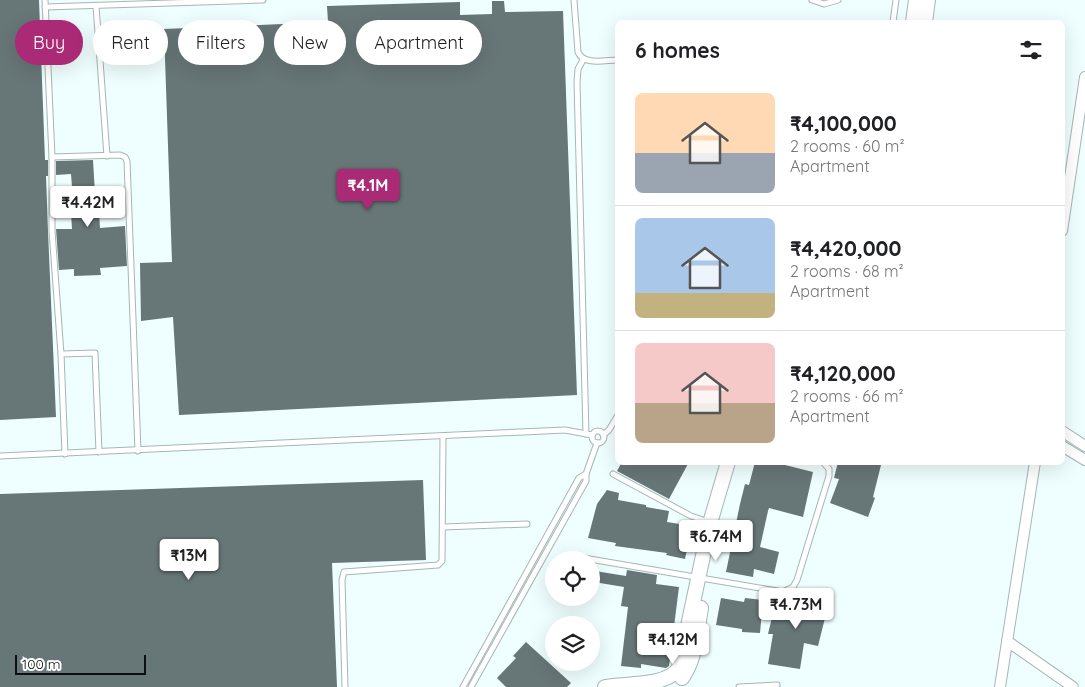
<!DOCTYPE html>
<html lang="en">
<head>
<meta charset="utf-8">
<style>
	body { margin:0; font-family:Quicksand,sans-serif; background:#f2f2f2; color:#202124; height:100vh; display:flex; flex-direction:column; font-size:19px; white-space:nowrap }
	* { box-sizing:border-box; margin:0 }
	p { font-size:16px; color:#757577 }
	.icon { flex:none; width:28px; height:28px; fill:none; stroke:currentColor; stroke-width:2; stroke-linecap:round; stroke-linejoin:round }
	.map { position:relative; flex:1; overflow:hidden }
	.drawer { position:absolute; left:615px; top:20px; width:450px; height:445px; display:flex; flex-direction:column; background:#fff; border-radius:8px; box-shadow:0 5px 20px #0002 }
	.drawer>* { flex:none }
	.hud { position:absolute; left:15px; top:20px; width:475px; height:45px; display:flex; gap:10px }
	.controls { position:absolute; left:545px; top:551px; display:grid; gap:10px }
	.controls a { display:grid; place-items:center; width:55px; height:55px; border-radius:50%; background:#fff; box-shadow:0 5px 20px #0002; font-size:25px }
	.scale { position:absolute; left:15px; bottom:12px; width:131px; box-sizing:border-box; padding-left:5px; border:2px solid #0b1111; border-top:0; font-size:14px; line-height:18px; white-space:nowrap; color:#0b1111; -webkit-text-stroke:4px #fff; paint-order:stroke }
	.price { position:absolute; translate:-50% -42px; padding:0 11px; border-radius:5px; background:#fff; color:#222; font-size:16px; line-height:32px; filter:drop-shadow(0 1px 2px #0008) }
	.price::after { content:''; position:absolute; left:50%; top:30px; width:15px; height:11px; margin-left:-8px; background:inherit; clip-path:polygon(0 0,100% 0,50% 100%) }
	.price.current { background:#ab2a76; color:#fff }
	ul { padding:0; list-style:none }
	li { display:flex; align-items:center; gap:15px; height:125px; padding:0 20px }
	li+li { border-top:1px solid #e0e0e0 }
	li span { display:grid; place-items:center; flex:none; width:140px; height:100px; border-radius:8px; color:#555 }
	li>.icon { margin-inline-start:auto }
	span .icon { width:60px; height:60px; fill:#fffc; stroke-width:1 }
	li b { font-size:21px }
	h2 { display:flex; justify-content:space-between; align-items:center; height:60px; padding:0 20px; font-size:21px }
	.chip { padding:0 18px; border-radius:22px; background:#fff; box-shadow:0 5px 20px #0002; font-size:18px; line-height:45px }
	.chip.current { background:#ab2a76; color:#fff }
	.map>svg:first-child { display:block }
	.building { fill:#677677 }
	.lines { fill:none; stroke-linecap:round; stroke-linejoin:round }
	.lane-casing { stroke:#a5b6b7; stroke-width:7 }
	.street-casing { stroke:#a5b6b7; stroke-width:12 }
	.secondary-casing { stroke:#a5b6b7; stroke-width:16 }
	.lane { stroke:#fff; stroke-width:5 }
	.street { stroke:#fff; stroke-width:10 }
	.secondary { stroke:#fff; stroke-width:14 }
</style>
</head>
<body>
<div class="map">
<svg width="1085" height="687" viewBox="0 0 1085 687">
	<rect width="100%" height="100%" fill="#effefe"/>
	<!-- building -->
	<g class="building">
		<polygon points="0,0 39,0 45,160 48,160 48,176 46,176 48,231 56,417 0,420"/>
		<polygon points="492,1 504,1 505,12 563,11 577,395 179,415 173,317 141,321 140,263 172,262 164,29 328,22 327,6 460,2 460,15 492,14"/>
		<polygon points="93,160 96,211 99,211 100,228 125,226 127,266 100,268 101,275 74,276 74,269 59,270 56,229 72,229 71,213 74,212 71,174 56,175 56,161"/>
		<polygon points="622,462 689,462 669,499 617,471"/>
		<polygon points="755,462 773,462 813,472 803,517 769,508 768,511 760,547 779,552 774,574 754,569 753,577 726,572 740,504 745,484 749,485"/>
		<polygon points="838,462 871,462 881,465 873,497 875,498 868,517 830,503 839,479 834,478"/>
		<polygon points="423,480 426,560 332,563 337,687 0,687 0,494"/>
		<polygon points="607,490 619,493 618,500 646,505 646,507 669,511 667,522 692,526 685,559 666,555 667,553 615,546 616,543 588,538 597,504"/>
		<polygon points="627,570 657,575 656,584 679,587 669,666 666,668 641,664 641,668 621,666 628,607 621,606 624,587 594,582 595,571 626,576"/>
		<polygon points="812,593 833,598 832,605 829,604 826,618 825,618 818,646 804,643 800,669 768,664 773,634 768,634 776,601 809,608"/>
		<polygon points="721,598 744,602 745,598 763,600 760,633 742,632 742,629 716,625"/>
		<polygon points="526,642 571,683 567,687 506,687 497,678 516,658 513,656"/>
	</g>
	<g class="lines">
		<defs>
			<g id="lane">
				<polyline points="45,0 52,157 52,231 61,354 65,454"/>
				<path d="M574,0L578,52C584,66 605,60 618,60"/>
				<polyline points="812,0 824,4 838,0"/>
				<polyline points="96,6 107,156"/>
				<polyline points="45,7 263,0"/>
				<polyline points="893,22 896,0"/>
				<polyline points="583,60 578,69 577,82 586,434"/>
				<polyline points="52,157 120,155 125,157 127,161 138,451"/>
				<polyline points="61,354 95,353 99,452"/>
				<circle cx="598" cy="437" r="6"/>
				<polyline points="603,435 609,430 618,415"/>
				<polyline points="0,456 565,430 592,435"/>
				<polyline points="613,474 691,516 718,525"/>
				<polyline points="443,527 527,524"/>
				<polyline points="578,557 783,592 793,587 797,580 829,476 829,469 823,462"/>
				<polyline points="345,687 342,580 344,572 438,565 442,561 443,437"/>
				<polyline points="463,687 579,478 586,474"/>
				<polyline points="471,687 586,481 586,474 597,443"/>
				<polyline points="739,687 777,685"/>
			</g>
			<g id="street">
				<polyline points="1062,231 1085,77"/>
				<polyline points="1062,431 1085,446"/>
				<polyline points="1062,446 1085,460"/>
				<polyline points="1007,641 1073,687"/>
				<polyline points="1000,687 1035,462"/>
			</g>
			<g id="secondary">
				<polyline points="913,22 916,0"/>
				<polyline points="925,22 928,0"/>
				<path d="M682,678C696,659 697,631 701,608"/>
				<path d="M605,687C625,683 667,687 679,668L710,523L728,462"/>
			</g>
		</defs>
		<!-- lane casing -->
		<use href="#lane" class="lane-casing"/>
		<!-- street casing -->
		<use href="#street" class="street-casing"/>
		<!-- secondary casing -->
		<use href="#secondary" class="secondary-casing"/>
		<!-- lane -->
		<use href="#lane" class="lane"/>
		<!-- street -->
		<use href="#street" class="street"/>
		<!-- secondary -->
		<use href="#secondary" class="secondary"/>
	</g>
</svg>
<div class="controls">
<a><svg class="icon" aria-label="locate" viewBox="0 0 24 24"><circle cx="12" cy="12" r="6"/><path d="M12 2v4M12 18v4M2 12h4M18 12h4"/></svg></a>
<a><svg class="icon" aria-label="layers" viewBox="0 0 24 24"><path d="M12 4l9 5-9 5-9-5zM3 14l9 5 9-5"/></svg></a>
</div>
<div class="scale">100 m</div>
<b class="price current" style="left:368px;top:211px">₹4.1M</b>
<b class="price" style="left:88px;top:228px">₹4.42M</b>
<b class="price" style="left:716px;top:562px">₹6.74M</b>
<b class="price" style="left:189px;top:581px">₹13M</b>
<b class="price" style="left:796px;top:630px">₹4.73M</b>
<b class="price" style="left:673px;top:665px">₹4.12M</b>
<div class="hud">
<a class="chip current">Buy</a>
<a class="chip">Rent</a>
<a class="chip">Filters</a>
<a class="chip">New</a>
<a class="chip">Apartment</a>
</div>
<section class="drawer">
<h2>6 homes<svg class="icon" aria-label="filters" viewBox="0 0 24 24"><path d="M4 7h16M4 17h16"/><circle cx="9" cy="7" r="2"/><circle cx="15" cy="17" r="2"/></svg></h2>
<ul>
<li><span style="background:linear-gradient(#ffd9b3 60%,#9aa5b1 0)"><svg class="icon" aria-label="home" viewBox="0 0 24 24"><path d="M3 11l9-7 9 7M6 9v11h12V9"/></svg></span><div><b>₹4,100,000</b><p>2 rooms · 60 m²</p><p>Apartment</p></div></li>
<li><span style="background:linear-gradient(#a9c7e8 75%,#c2b280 0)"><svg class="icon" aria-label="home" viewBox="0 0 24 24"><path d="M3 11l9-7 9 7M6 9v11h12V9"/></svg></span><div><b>₹4,420,000</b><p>2 rooms · 68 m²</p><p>Apartment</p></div></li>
<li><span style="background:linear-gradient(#f6c9c9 60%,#b9a48a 0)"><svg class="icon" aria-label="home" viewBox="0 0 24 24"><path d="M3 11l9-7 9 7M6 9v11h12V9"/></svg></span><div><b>₹4,120,000</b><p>2 rooms · 66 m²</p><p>Apartment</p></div></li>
</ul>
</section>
</div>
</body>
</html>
